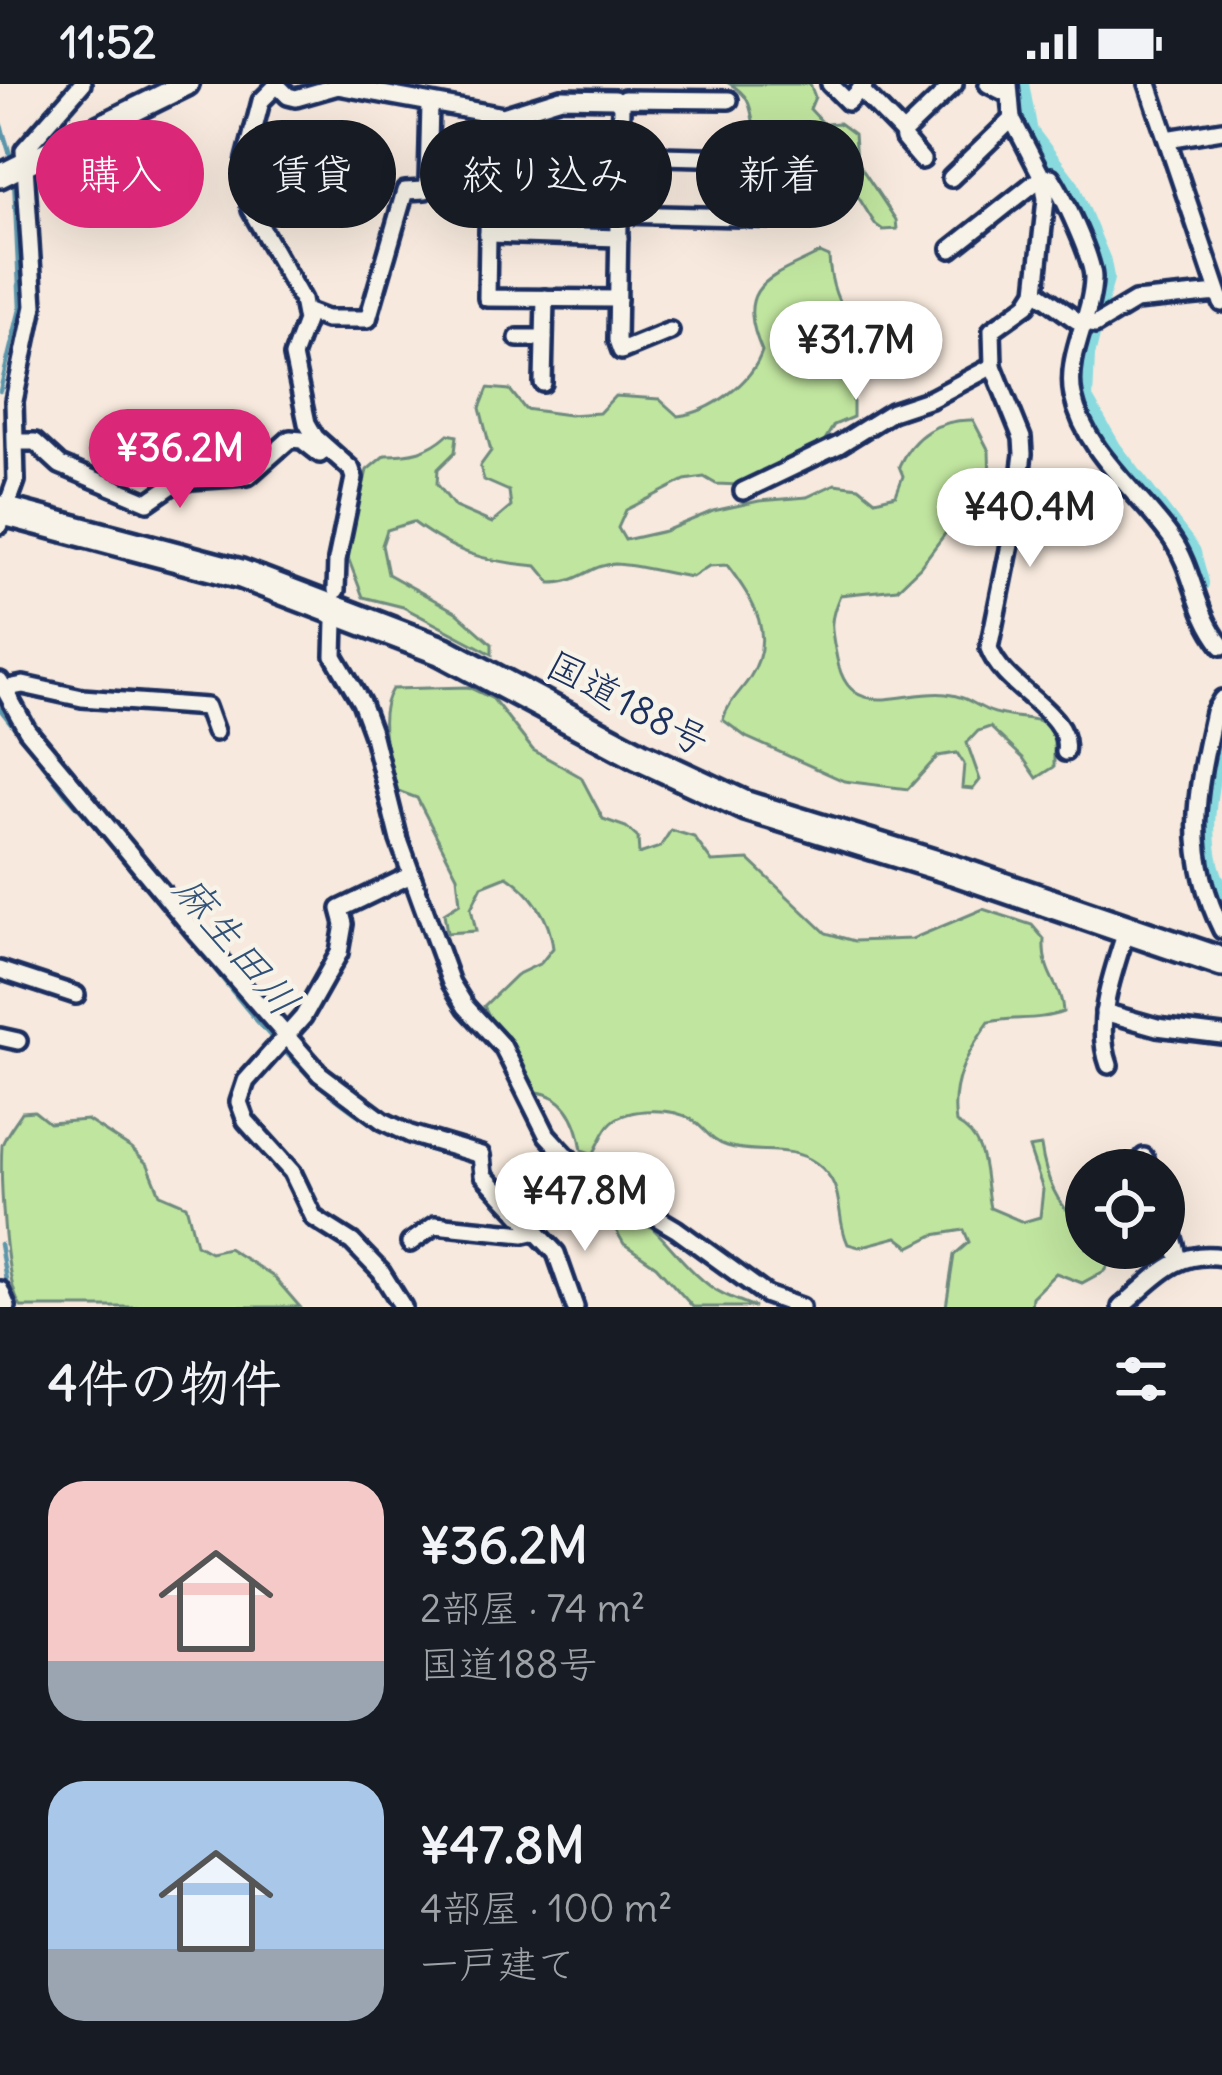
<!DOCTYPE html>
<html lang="ja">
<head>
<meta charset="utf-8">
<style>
	body { margin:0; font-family:Delius,"Klee One",sans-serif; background:#242831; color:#f1f3f6; height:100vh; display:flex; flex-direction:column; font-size:45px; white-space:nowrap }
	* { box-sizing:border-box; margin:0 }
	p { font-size:39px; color:#9ea1a6 }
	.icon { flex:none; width:66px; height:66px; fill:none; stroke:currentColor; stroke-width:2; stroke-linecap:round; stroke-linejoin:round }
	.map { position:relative; height:1223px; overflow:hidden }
	.details { display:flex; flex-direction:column; background:#171b24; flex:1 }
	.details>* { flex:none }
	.guide { position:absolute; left:36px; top:36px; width:1152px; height:108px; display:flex; gap:24px }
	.fabs { position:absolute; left:1065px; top:1065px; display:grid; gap:24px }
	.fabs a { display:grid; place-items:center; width:120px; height:120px; border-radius:50%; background:#171b24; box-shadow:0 12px 48px #0002; font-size:60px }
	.price { position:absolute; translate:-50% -102px; padding:0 27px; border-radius:42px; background:#fff; color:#222; font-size:39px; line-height:78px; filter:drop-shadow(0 3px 6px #0008) }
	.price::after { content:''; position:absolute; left:50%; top:72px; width:36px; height:27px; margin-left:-18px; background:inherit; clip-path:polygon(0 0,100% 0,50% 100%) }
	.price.selected { background:#db2777; color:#fff }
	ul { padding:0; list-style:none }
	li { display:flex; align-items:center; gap:36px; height:300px; padding:0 48px }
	li span { display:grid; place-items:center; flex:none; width:336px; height:240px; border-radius:36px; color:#555 }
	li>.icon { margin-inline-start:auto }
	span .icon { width:144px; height:144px; fill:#fffc; stroke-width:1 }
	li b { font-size:51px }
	h2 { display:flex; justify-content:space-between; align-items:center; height:144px; padding:0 48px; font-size:51px }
	.tag { padding:0 42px; border-radius:54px; background:#171b24; box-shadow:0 12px 48px #0002; font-size:42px; line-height:108px }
	.tag.selected { background:#db2777; color:#fff }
	.status { display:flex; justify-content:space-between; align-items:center; height:84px; padding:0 60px; background:#171b24; direction:ltr }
	.status svg { height:33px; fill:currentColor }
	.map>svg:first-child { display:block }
	.green { fill:#c0e59f; stroke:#6e8a7e; stroke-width:3 }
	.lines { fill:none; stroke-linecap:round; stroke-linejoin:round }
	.stream { stroke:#5c96ab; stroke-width:4.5 }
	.river { stroke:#88dadf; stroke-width:24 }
	.street-casing { stroke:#1b2f5e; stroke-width:24 }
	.secondary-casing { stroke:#1b2f5e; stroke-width:30 }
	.highway-casing { stroke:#1b2f5e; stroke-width:36 }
	.street { stroke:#f7f3e8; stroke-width:15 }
	.secondary { stroke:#f7f3e8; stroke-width:21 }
	.highway { stroke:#f7f3e8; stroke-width:27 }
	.labels { text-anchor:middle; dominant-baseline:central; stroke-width:9; stroke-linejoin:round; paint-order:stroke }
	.street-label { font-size:39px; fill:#1b2f5e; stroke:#f7f3e8 }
	.water-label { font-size:42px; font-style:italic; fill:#315178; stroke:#f7f3e8 }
</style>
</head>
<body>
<div class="status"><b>11:52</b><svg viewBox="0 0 49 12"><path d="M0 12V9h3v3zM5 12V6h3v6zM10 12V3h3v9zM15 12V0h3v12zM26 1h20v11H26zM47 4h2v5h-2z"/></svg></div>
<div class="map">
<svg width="1222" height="1223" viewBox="0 0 1222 1223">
	<rect width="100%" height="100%" fill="#f7e9dd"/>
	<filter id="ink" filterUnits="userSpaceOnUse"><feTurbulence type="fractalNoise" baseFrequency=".00833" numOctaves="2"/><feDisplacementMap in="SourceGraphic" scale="24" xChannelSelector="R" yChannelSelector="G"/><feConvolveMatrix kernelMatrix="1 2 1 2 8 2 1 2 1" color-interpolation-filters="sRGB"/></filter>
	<g filter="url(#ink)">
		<!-- green -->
		<g class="green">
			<path d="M730,0H810L815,13L810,25L824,40L839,39L854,50L856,76L896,136L897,145L883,146L876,141C862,121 833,65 809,61C798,59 784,66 773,70C740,44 765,20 730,0Z"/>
			<path d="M820,169L829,173C831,221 854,235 867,277L853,299V333L834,341L823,359L769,389L740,401L716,400L704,393L685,396L626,426L618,444L625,456L665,447L713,427L759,417L807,413L835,400L859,403L875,416L896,411L903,392L899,382C913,351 939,335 973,336L989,367L990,397L977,419L956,435L920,483L897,505L840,511C828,539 831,545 837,575C850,640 904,605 946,610C965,612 973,620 989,627C1005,634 1028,633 1045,638L1054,655V683L1037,694L1023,674L990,643L978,647L967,659L980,696L973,705L962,704L964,680L957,669L938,672L908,705L844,697L746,653L723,636C728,618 739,610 749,595C777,552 754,517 727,481L709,482L692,493C667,490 640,481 615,480C591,480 581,499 551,499L537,482C483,477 457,470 413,438L387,446L382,461L388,490L456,528L492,560V570L403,523L363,513L347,471L367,386L385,371C411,371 428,368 448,350L457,352L455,368L438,385L437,400L455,423L492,439L511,423L509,407L484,396L480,382L491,367L480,324L488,304L510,306L525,325L569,331L599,329L615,312L659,315L678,332C711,328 752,299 762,267C734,201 767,195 820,169Z"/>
			<path d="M468,603L493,615L533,666L581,693L603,735L626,743L638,754L639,770L660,763L671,746L694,753L712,778L749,776L826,849L854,857L912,855L983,825L1032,841L1044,855C1042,894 1062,899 1063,928C1039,937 1013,933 989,938C966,971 950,999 956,1039C989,1056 983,1091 990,1124L1023,1138L1040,1133L1043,1106L1029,1064L1041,1062C1045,1090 1057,1129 1086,1138V1164H1108L1111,1169L1106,1186L1082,1199L1056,1189L1032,1213L1031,1223H946L954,1171L969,1158L964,1146L934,1151L910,1163L897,1153L859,1163L848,1160C834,1131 847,1101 816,1079C791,1060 756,1071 727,1062C710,1057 705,1044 691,1035C673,1024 629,1023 612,1038C604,1045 599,1061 593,1070L582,1066C578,1039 567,1012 537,1008L508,952L498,950L484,922L516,891L541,879L553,864C550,834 532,809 507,792L482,802L471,824L476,847L447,849L444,829L460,819L457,792L417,714L398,707C389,676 374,633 392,605Z"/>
			<path d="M34,1027L49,1039L87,1036L132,1065L148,1081L160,1110L186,1121L196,1160L210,1168L228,1164L274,1193L300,1223H21C4,1199 0,1089 2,1061C6,1050 16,1038 22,1028Z"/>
			<path d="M615,1121C658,1135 675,1177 710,1202C723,1212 740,1217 755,1223H693L656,1182L624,1160L606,1129Z"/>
		</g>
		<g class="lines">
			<!-- stream -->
			<g class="stream">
				<polyline points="0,38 12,77"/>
				<polyline points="0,307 20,225 14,94"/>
				<polyline points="0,625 66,710 139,792"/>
				<path d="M165,823C232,904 297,1003 393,1052C417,1065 446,1070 472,1077"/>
				<polyline points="490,1087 566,1171 583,1223"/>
				<polyline points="0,1160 8,1207"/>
			</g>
			<!-- river -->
			<g class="river">
				<polyline points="1017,0 1026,49 1068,104 1099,178 1102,194 1083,271 1081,316 1110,366 1189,469 1197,499"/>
				<path d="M1222,640C1205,691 1190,769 1222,815"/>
			</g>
			<defs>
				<g id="street">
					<polyline points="276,0 288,12 296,14 338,2 503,32 561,14 615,15 621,21 617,256 621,267 670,247"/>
					<polyline points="830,0 848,18 864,2"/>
					<polyline points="988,0 1008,10"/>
					<path d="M1009,0L1012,35L1043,95L1046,115L1036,207L1027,221L992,246L993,282L1022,354L1023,370L1013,446L989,564C1004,606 1072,628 1065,668"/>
					<polyline points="1148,0 1222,219"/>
					<polyline points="277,1 261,17 246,75 244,87 251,126 302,216 306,237 293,272 307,339 315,353 351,385 354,394 337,476 336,506"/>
					<polyline points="860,5 903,49 904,55 922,76"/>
					<polyline points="620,19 624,15 729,16"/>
					<polyline points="253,47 273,54 312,55"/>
					<polyline points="903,49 954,0"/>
					<polyline points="1167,55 1222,46"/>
					<polyline points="621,71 740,74 748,83 786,83"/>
					<polyline points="951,94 1012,35"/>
					<polyline points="250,120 309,119"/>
					<polyline points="620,130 741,133 746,128 748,83"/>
					<polyline points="744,130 750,134 785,135"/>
					<polyline points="488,150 619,154"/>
					<path d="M951,165L1037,97L1051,93C1062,109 1093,175 1093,194C1092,233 1065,271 1073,312C1085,369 1140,409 1172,455C1195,488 1193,525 1222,562"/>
					<polyline points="1036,207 1076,236 1095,241 1135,217 1218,209"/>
					<polyline points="618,215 487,214 489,89 620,90"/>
					<polyline points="305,227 326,235 368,235 405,107 425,106 428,99 430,21"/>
					<polyline points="518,254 544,254"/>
					<polyline points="543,299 545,214"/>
					<polyline points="17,358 35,358 60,381 148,418 171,402 191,396 248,392 290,355 302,356 320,370"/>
					<polyline points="743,407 839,361 892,328 931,315 993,282"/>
					<polyline points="0,441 16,397 14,317 34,222 24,66 82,0"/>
					<polyline points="335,537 334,572 361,618 372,648 399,756 451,899 466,923 503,963 547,1051 582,1089 676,1145 767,1211 801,1223"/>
					<polyline points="0,597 27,646 196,849 320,990 383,1037 410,1050 481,1071 483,1091 556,1169 575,1223"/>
					<polyline points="3,605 23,601 82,614 206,623 215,648"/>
					<path d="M1222,615L1214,628C1196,710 1183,767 1222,846"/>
					<polyline points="0,886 76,911"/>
					<polyline points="1104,928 1157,943 1222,951"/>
					<polyline points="0,953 18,957"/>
					<path d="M1109,981C1093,937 1114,887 1127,844"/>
					<polyline points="1144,1073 1150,1086"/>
					<polyline points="1164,1122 1179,1175"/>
					<polyline points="410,1159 435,1141 524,1150 537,1147"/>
					<polyline points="0,1206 7,1223"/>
					<polyline points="403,1223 381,1188 352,1158 314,1134 292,1088 246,1037 239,1018 246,997 303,933 339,869 344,840 340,825 411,791"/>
					<path d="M1121,1223C1155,1195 1175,1165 1222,1173"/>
				</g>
				<polyline id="secondary" points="0,92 187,0"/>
				<polyline id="highway" points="0,426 241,490 442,567 639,672 746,722 953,786 1222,878"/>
			</defs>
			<!-- street casing -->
			<use href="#street" class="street-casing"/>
			<!-- secondary casing -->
			<use href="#secondary" class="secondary-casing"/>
			<!-- highway casing -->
			<use href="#highway" class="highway-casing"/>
			<!-- street -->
			<use href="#street" class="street"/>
			<!-- secondary -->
			<use href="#secondary" class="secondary"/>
			<!-- highway -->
			<use href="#highway" class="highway"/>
		</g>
	</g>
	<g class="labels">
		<!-- street labels -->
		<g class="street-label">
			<text transform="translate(628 619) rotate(28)">国道188号</text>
		</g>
		<!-- water labels -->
		<g class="water-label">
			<text transform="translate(237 861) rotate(50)">麻生田川</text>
		</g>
	</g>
</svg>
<div class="fabs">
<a><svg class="icon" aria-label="locate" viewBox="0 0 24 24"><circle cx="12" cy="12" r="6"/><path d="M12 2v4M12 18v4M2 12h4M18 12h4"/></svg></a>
</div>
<b class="price" style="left:856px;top:319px">¥31.7M</b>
<b class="price selected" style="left:180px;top:427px">¥36.2M</b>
<b class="price" style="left:1030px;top:486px">¥40.4M</b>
<b class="price" style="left:585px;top:1170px">¥47.8M</b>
<div class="guide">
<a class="tag selected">購入</a>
<a class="tag">賃貸</a>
<a class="tag">絞り込み</a>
<a class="tag">新着</a>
</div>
</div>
<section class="details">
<h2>4件の物件<svg class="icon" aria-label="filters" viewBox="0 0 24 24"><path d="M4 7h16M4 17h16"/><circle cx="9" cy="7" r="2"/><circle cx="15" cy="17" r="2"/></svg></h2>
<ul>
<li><span style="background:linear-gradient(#f6c9c9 75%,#9aa5b1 0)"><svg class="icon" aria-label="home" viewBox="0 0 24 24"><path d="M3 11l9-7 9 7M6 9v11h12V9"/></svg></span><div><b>¥36.2M</b><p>2部屋 · 74 m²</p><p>国道188号</p></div></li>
<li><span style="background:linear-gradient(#a9c7e8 70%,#9aa5b1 0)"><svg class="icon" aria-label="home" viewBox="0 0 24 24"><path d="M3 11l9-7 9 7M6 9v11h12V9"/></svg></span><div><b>¥47.8M</b><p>4部屋 · 100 m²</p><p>一戸建て</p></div></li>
</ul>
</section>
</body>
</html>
